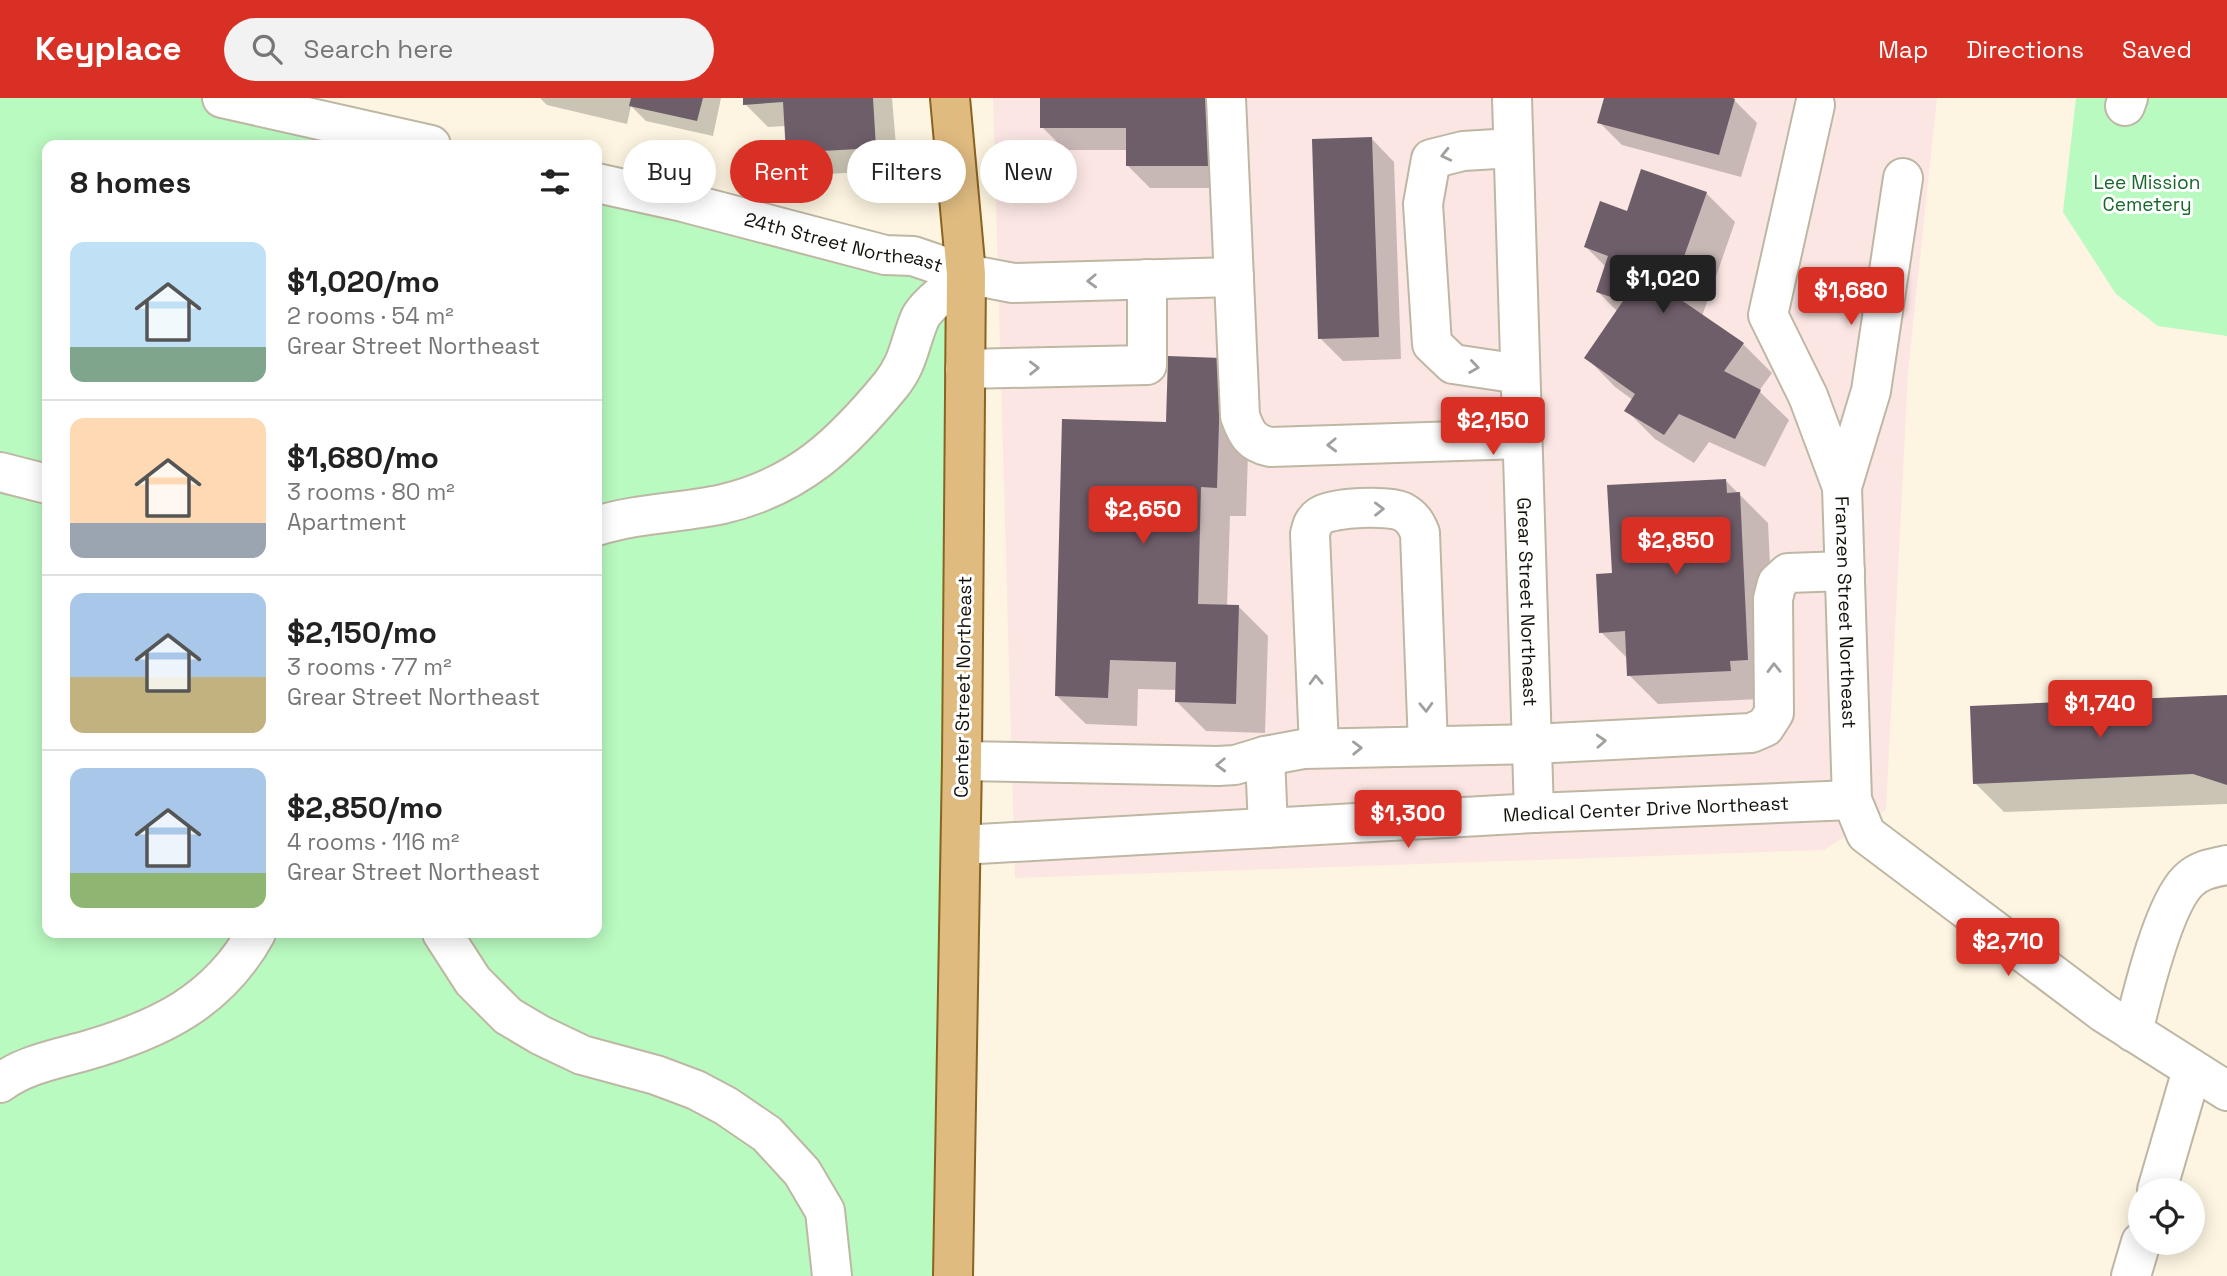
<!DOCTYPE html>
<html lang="en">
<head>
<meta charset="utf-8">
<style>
	body { margin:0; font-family:"Space Grotesk",sans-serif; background:#f2f2f2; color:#222; height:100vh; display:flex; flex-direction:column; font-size:26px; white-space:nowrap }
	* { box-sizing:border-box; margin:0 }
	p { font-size:23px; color:#767676 }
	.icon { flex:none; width:38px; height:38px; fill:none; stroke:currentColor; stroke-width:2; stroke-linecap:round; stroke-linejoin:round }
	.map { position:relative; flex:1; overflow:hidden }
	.drawer { position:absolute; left:42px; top:42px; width:560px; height:798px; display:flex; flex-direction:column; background:#fff; border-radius:14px; box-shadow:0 4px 18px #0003 }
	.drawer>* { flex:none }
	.guide { position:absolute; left:623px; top:42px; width:665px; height:63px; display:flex; gap:14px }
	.tools { position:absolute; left:2128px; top:1080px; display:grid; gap:14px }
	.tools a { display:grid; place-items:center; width:77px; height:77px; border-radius:50%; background:#fff; box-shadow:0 4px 18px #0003; font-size:35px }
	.price { position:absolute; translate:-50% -60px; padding:0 16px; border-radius:7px; background:#d93025; color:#fff; font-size:23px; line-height:46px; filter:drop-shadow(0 2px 4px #0008) }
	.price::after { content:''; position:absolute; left:50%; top:42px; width:21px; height:16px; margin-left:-10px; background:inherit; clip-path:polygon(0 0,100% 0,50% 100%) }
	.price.on { background:#222; color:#fff }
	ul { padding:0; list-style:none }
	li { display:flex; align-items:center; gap:21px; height:175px; padding:0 28px }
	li+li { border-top:2px solid #e0e0e0 }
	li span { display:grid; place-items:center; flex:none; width:196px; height:140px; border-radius:14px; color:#555 }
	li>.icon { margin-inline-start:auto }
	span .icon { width:84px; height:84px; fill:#fffc; stroke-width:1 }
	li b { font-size:30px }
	h2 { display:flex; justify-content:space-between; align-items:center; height:84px; padding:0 28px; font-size:30px }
	.pill { padding:0 24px; border-radius:32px; background:#fff; box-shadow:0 4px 18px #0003; font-size:24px; line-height:63px }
	.pill.on { background:#d93025; color:#fff }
	header { display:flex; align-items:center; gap:42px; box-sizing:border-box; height:98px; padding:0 35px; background:#d93025; color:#fff }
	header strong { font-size:33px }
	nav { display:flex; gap:38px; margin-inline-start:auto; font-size:24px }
	.search { width:490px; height:63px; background:#f2f2f2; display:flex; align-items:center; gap:18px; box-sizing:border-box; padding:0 24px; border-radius:38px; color:#767676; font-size:26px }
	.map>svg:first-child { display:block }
	.commercial { fill:#fbe6e3 }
	.green { fill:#b9fac0 }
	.shadow { fill:#0003 }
	.building { fill:#6e5e6a }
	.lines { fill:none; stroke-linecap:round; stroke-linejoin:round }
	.minor-casing { stroke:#beb7a4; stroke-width:42 }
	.major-casing { stroke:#8a6320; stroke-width:42 }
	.minor { stroke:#fff; stroke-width:38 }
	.major { stroke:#dfbb80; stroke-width:38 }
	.oneway { stroke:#a1a09d }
	.labels { text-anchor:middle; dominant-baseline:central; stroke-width:6; stroke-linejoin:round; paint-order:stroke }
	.park-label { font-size:19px; fill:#16682b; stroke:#fff }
	.street-label { font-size:19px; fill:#14120b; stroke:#fff }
</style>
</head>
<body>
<header>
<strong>Keyplace</strong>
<div class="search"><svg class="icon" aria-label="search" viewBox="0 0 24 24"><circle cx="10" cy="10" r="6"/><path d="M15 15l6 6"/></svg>Search here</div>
<nav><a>Map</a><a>Directions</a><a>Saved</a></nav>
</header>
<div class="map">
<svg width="2227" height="1178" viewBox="0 0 2227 1178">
	<rect width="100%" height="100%" fill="#fdf5e1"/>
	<!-- commercial -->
	<polygon class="commercial" points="993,0 1937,0 1908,274 1886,712 1824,752 1015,780"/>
	<!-- green -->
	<g class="green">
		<polygon points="0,0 222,0 431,47 47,47 47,835 597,835 597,85 966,176 953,1178 0,1178"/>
		<polygon points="2076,0 2227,0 2227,238 2158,228 2116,196 2063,114"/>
	</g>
	<!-- shadow -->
	<g class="shadow">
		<polygon points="540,0 721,0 713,38 646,23 631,8 627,26 547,7"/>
		<polygon points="745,0 892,0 898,72 810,77 788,54 786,28 768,29 745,6"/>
		<polygon points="1042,0 1230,0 1230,90 1150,90 1127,67 1127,52 1065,52 1042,29"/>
		<polygon points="1606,0 1726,0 1734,2 1757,25 1741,79 1622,47 1599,24"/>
		<polygon points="1372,41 1394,64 1401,261 1343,263 1320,240"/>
		<polygon points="1706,95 1735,124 1702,218 1743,246 1772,275 1759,293 1789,322 1765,369 1709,344 1694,365 1655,341 1626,312 1633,302 1615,289 1586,259 1618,214 1598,194 1606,169 1586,149 1628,115"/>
		<polygon points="1170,260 1250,291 1246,418 1230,418 1227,509 1239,509 1268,538 1265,635 1206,633 1177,604 1177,592 1138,591 1137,628 1086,626 1056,597 1168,326"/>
		<polygon points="1726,383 1768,425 1776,591 1759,601 1658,606 1629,577 1628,561 1601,534 1614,477"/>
		<polygon points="2227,598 2227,706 2004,714 1975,685"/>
	</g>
	<!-- building -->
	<g class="building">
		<polygon points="631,0 703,0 697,23 629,8"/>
		<polygon points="743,0 873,0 876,50 786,55 783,4 743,7"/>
		<polygon points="1040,0 1208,0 1208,68 1126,68 1126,30 1040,30"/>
		<polygon points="1604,0 1733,0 1735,1 1719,57 1597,25"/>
		<polygon points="1372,39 1379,239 1318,241 1312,41"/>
		<polygon points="1641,71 1707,94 1671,195 1744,245 1724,273 1761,292 1735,341 1679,316 1664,337 1624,313 1635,296 1584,260 1623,203 1596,194 1608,158 1584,149 1600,103 1627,113"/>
		<polygon points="1168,258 1221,260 1217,390 1201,389 1198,506 1239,507 1236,606 1175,604 1176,564 1110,562 1108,600 1055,598 1062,321 1166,324"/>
		<polygon points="1726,381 1727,395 1740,394 1748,562 1730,563 1731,573 1627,578 1625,533 1599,535 1596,476 1612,475 1607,387"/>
		<polygon points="2227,597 2227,687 2193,676 1973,686 1970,608"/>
	</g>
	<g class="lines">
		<defs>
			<g id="minor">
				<polyline points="222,0 431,47"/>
				<path d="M1226,0L1240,318C1246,335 1251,345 1270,349L1522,341"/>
				<path id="s1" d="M1512,0L1534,715"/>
				<polyline points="1815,7 1768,217 1808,298 1842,389"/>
				<polyline points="2125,8 2128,0"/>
				<polyline points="1513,50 1463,53 1431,61 1423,106 1432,246 1453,266 1520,276"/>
				<path id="s2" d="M1903,80L1871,293L1842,389L1852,702L1866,736L2104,915L2227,993"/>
				<path id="s3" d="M597,85L683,104L885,157L913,158L966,176L1013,185L1234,179"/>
				<polyline points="965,271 1147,267 1147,181"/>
				<polyline points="0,374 47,386"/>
				<path d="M597,428C637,415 682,415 723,406C799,388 842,346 890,288C909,265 909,246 920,220C926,207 955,186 966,176"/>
				<path d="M1319,650L1310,436C1312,428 1313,423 1320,418C1333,409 1389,407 1403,414C1412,419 1416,425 1420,435L1428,648"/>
				<polyline points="1265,658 1303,651 1533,646 1751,635 1765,629 1774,615 1773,501 1777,485 1788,475 1845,473"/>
				<polyline points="962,663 1218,668 1235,667 1265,658 1268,730"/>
				<path id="s4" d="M961,747L1534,715L1852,702"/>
				<polyline points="442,835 473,883 508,918 540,937 582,957 656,977 696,992 726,1008 767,1036 802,1074 825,1113 832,1178"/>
				<path d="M2133,934C2142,897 2163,808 2188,783C2199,772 2212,770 2227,767"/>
				<path d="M0,985C24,967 56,961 85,953C158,932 218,904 256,835"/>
				<polyline points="2157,1092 2192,972"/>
				<polyline points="2131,1178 2141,1144"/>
			</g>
			<polyline id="major" points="950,0 966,176 962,663 953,1178"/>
		</defs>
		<!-- minor casing -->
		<use href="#minor" class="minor-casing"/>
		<!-- major casing -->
		<use href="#major" class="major-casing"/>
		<!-- minor -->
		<use href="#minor" class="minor"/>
		<!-- major -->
		<use href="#major" class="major"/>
	</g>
	<!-- one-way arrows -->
	<defs><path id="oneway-chevron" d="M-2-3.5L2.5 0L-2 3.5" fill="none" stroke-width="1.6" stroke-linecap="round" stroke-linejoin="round" transform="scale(1.75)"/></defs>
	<g class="oneway">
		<use href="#oneway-chevron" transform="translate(1446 57) rotate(167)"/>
		<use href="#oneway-chevron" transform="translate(1092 183) rotate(178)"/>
		<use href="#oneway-chevron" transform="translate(1474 269) rotate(8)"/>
		<use href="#oneway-chevron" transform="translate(1034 270) rotate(-1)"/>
		<use href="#oneway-chevron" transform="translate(1332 347) rotate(178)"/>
		<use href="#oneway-chevron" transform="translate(1379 411) rotate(-1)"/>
		<use href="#oneway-chevron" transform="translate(1774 570) rotate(-91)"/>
		<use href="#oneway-chevron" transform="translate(1316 582) rotate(-92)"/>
		<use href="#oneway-chevron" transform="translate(1426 609) rotate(88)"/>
		<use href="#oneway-chevron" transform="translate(1601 643) rotate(-3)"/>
		<use href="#oneway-chevron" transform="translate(1357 650) rotate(-1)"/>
		<use href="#oneway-chevron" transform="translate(1221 667) rotate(178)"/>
	</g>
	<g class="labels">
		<!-- park labels -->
		<g class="park-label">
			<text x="2147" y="84">Lee Mission<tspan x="2147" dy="22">Cemetery</tspan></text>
		</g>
		<!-- street labels -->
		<g class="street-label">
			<text stroke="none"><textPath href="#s3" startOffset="254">24th Street Northeast</textPath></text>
			<text stroke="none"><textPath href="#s1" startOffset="504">Grear Street Northeast</textPath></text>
			<text stroke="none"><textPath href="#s2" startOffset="441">Franzen Street Northeast</textPath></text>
			<text transform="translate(963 589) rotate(-89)">Center Street Northeast</text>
			<text stroke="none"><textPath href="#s4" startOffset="686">Medical Center Drive Northeast</textPath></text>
		</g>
	</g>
</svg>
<div class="tools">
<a><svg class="icon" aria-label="locate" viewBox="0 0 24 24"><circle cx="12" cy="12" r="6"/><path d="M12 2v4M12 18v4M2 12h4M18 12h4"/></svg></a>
</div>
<b class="price on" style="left:1663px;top:217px">$1,020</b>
<b class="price" style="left:1851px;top:229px">$1,680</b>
<b class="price" style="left:1493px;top:359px">$2,150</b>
<b class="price" style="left:1143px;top:448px">$2,650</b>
<b class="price" style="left:1676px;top:479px">$2,850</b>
<b class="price" style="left:2100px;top:642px">$1,740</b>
<b class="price" style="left:1408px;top:752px">$1,300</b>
<b class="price" style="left:2008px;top:880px">$2,710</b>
<div class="guide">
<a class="pill">Buy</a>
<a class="pill on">Rent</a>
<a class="pill">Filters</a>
<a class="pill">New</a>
</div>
<section class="drawer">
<h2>8 homes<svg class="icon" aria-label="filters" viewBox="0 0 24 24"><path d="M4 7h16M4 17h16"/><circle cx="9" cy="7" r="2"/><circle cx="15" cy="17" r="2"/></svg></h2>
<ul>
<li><span style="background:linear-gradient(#bfe0f5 75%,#7fa58c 0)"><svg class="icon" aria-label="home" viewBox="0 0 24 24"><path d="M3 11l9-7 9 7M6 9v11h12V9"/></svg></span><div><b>$1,020/mo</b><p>2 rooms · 54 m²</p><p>Grear Street Northeast</p></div></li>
<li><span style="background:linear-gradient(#ffd9b3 75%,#9aa5b1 0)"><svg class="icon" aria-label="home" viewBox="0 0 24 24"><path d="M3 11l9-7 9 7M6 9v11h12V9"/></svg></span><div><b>$1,680/mo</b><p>3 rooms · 80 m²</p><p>Apartment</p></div></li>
<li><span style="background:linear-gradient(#a9c7e8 60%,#c2b280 0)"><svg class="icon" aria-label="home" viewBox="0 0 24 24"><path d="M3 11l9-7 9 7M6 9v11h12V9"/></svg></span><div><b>$2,150/mo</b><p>3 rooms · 77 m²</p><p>Grear Street Northeast</p></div></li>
<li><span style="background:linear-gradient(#a9c7e8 75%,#8fb573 0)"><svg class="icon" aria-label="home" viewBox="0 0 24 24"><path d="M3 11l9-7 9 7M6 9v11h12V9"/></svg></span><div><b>$2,850/mo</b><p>4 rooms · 116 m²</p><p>Grear Street Northeast</p></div></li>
</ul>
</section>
</div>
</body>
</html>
